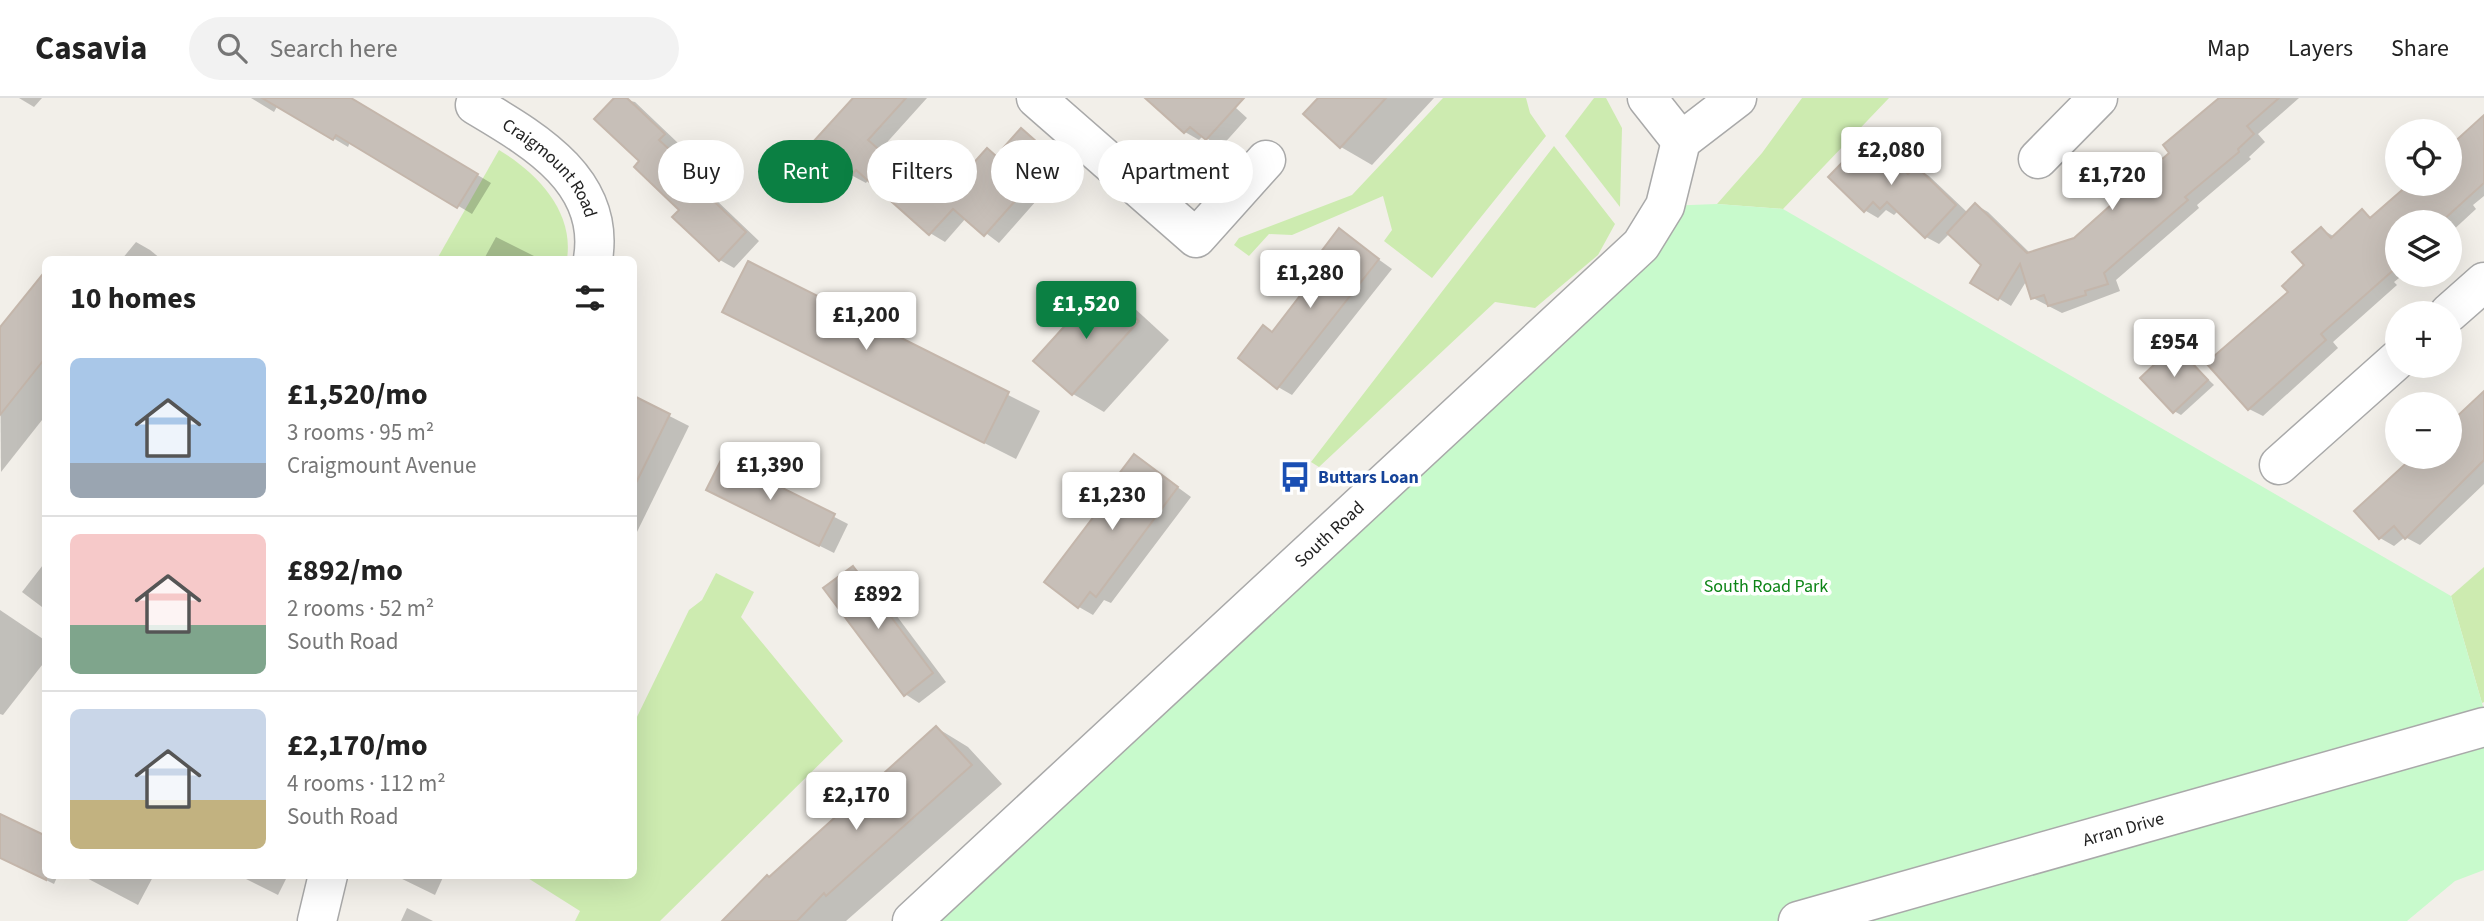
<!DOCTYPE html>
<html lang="en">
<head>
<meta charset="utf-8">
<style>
	body { margin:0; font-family:"Source Sans 3",sans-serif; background:#f2f2f2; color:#222; height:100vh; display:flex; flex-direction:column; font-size:26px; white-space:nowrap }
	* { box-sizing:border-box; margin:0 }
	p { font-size:23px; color:#767676 }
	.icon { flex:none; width:38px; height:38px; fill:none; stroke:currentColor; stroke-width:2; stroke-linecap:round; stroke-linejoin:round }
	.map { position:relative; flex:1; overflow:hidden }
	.drawer { position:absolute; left:42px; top:158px; width:595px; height:623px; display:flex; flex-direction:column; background:#fff; border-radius:10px; box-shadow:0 7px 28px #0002 }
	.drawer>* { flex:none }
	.banner { position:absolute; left:658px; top:42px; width:665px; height:63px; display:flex; gap:14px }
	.controls { position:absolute; left:2385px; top:21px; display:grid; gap:14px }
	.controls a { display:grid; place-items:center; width:77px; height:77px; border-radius:50%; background:#fff; box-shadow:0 7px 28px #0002; font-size:35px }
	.price { position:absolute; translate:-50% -60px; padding:0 16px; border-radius:7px; background:#fff; color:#222; font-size:23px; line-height:46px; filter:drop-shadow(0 2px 4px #0008) }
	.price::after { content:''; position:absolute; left:50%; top:42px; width:21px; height:16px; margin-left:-10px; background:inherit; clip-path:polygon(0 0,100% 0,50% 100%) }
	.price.selected { background:#0b8043; color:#fff }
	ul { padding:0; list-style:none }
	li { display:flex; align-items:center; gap:21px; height:175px; padding:0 28px }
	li+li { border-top:2px solid #e0e0e0 }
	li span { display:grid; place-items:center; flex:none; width:196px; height:140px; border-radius:10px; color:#555 }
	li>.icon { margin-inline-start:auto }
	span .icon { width:84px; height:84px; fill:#fffc; stroke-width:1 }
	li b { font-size:30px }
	h2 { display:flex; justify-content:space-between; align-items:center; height:84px; padding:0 28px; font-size:30px }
	.chip { padding:0 24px; border-radius:32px; background:#fff; box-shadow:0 7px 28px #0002; font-size:24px; line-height:63px }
	.chip.selected { background:#0b8043; color:#fff }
	header { display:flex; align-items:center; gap:42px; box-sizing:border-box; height:98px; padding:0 35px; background:#fff; border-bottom:2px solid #e0e0e0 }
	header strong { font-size:33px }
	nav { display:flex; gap:38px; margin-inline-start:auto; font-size:24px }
	.search { width:490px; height:63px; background:#f2f2f2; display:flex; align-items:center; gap:18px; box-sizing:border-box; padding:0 24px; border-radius:38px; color:#767676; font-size:26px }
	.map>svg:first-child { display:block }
	.grass { fill:#cdebb0 }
	.park { fill:#c8facc }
	.shadow { fill:#0003 }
	.building { fill:#c7bfb8; stroke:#c4b6ab; stroke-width:2 }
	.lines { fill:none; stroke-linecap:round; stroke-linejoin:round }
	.minor-casing { stroke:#a9a9a9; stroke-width:41 }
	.tertiary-casing { stroke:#a9a9a9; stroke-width:41 }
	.minor { stroke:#fff; stroke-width:38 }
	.tertiary { stroke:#fff; stroke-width:38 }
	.labels { text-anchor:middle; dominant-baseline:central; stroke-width:7; stroke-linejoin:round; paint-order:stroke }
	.street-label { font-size:18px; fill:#222; stroke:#fff }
	.transit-label { font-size:18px; font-weight:bold; fill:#164399; stroke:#fff; text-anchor:start }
	.park-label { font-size:18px; fill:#0c8416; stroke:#fff }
</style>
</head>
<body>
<header>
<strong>Casavia</strong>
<div class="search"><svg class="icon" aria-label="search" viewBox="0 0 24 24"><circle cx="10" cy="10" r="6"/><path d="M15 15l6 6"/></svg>Search here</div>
<nav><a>Map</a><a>Layers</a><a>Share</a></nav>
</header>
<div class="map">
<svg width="2484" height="823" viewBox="0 0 2484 823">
	<rect width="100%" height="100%" fill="#f2efe9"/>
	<!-- grass -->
	<g class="grass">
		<polygon points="1443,0 1526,0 1530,15 1546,38 1432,180 1384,143 1392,132 1383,98 1292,137 1269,136 1249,158 1234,147 1239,140 1352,97"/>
		<polygon points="1594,0 1606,0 1622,30 1620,109 1565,38"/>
		<polygon points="1802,0 1889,0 1783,111 1717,106 1762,55"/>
		<polygon points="1554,48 1615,126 1598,157 1535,210 1495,204 1319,369 1311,364"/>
		<path d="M499,52C537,75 574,113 567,161H437Z"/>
		<polygon points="2484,469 2484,604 2482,605 2451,498"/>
		<polygon points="716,475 754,494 741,519 843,643 660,823 575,823 580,813 523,777 634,777 634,625 689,512 702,502"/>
	</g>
	<!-- park -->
	<polygon class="park" points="1717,106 1783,111 2451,498 2484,612 2484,772 2455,783 2407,823 912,823 1665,108"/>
	<!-- shadow -->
	<g class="shadow">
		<polygon points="19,0 42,0 34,9"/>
		<polygon points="251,0 336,0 372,14 491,85 472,116 350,44 348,49 278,7 274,14"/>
		<polygon points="617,0 635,4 678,45 672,51 718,93 713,99 759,143 734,170 720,162 642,63"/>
		<polygon points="855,0 927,0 881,51 913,79 916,75 947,98 987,52 998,58 1022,32 1067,68 999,145 966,120 945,144 930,135 869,81 866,85 851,77"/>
		<polygon points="1147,0 1225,0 1247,20 1221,49 1203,38 1199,42 1185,34"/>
		<polygon points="1320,0 1434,0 1372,67 1341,49"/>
		<polygon points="2222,0 2299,0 2258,36 2265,44 2249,59 2251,61 2197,107 2199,110 2116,182 2120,193 2062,215 2033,200 2027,182 2011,208 1972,184 1983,166 1950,135 1939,146 1926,139 1899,112 1894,117 1886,112 1878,120 1866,113 1831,79 1869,39 1882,47 1911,75 1916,70 1929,78 1968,115 1976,107 1988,114 2031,156 2075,142 2172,55"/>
		<polygon points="2484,20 2484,98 2473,107 2476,111 2450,135 2450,124 2398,124 2398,177 2403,177 2394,184 2397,187 2333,244 2338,250 2263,318 2249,311 2290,194 2306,168 2321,131 2335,139 2362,114 2373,120 2411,86 2450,86 2450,51"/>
		<polygon points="1339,133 1392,171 1292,297 1278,289 1274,235 1325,169"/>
		<polygon points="496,139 540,161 484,161"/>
		<polygon points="136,144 150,152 161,161 122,161"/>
		<polygon points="749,166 1040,313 1016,361 725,214"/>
		<polygon points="46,174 46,317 1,374 0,232"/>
		<polygon points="1101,190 1132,208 1169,242 1104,314 1073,296"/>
		<polygon points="2175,249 2214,287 2181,317 2174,313"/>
		<polygon points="2484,296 2484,386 2420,447 2405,439 2394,448 2380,440 2357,414 2416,359 2450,359 2450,328"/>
		<polygon points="634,300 689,328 634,440"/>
		<polygon points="1135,358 1191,399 1111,505 1104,502 1093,517 1079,509"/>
		<polygon points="723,362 848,426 834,455 722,399"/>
		<polygon points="46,463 46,512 22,494"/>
		<polygon points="853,470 867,478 946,584 919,605 905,596"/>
		<polygon points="0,512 46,543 46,562 3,617 0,616"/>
		<polygon points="937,630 968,649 1002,686 846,823 725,823 767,779 770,781"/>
		<polygon points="0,759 46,777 58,777 54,786"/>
		<polygon points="81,777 154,777 138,807"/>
		<polygon points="238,777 288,777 278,797"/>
		<polygon points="394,777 444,777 435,797"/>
		<polygon points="407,810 433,823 401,823"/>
	</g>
	<!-- building -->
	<g class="building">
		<polygon points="262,0 351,0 478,76 457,110 336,37 333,42"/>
		<polygon points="614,0 627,0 665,36 659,42 705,84 700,90 746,134 719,163 672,119 679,112 634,69 639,63 594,21"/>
		<polygon points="853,0 906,0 868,42 910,79 916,73 944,98 987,50 996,58 1021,30 1054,59 984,138 953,111 929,137 856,72 850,79 813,44"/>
		<polygon points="1145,0 1244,0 1206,42 1190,29 1184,35"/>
		<polygon points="1318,0 1386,0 1340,50 1303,16"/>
		<polygon points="2219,0 2279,0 2247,28 2254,36 2238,51 2239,54 2185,99 2188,102 2104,175 2108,186 2085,193 2086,197 2048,208 2044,197 2031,201 2020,166 1998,202 1970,185 1981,167 1947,135 1975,105 2027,155 2074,140 2169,55 2163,47"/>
		<polygon points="2484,17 2484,85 2441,124 2398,124 2398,168 2321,236 2326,242 2248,312 2206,265 2288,194 2282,188 2304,167 2292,154 2321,129 2331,140 2362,111 2370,120 2409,86 2450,86 2450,48"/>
		<polygon points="1869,37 1908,76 1916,68 1956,107 1925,140 1887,104 1880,111 1873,104 1864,114 1828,79"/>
		<polygon points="1339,130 1379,161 1277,291 1238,260 1263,227 1272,234 1322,169 1314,163"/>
		<polygon points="748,163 1009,294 984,345 722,214"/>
		<polygon points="46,172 46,259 0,317 0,229"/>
		<polygon points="1101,188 1139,223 1072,297 1033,263"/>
		<polygon points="2175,247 2208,282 2173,315 2140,280"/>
		<polygon points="2484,293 2484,362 2405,441 2394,428 2379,441 2354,413 2413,359 2450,359 2450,325"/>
		<polygon points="634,298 670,316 634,389"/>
		<polygon points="1134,356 1178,389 1096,499 1090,494 1078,510 1044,484 1120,384 1115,381"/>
		<polygon points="722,360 835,416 819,448 706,392"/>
		<polygon points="853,468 933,575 904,598 823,490"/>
		<polygon points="936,628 972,667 826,798 824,795 797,823 722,823 767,777 769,779"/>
		<polygon points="0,716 46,738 46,782 0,760"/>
	</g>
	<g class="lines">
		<defs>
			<g id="minor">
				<path id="s1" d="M479,0L475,7C532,41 606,82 593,161"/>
				<polyline points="1036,0 1196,140 1266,62"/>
				<polyline points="2038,61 2098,0"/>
				<polyline points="2449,215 2484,184"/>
				<polyline points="2279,367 2398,261"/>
				<polyline points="317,823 328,777"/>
			</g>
			<g id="tertiary">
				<polyline points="1647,0 1681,43"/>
				<path id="s2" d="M912,823L1641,147L1665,108L1681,43L1737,0"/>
				<path id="s3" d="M1798,823L2484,629"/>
			</g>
		</defs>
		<!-- minor casing -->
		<use href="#minor" class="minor-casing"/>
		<!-- tertiary casing -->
		<use href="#tertiary" class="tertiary-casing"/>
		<!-- minor -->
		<use href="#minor" class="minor"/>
		<!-- tertiary -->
		<use href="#tertiary" class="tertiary"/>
	</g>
	<!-- icons -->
	<defs>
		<symbol id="bus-bare" viewBox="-9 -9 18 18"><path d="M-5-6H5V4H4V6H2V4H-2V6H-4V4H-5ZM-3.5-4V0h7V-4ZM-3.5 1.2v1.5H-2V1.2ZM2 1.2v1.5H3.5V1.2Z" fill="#1a4fb4" stroke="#fff" stroke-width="2.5" paint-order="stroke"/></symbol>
	</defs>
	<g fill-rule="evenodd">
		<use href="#bus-bare" x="1273" y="357" width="44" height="44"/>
	</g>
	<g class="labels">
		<!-- street labels -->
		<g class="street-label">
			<text stroke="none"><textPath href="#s1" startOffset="108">Craigmount Road</textPath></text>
			<text stroke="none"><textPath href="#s2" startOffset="569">South Road</textPath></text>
			<text stroke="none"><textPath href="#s3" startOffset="338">Arran Drive</textPath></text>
		</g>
		<!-- transit labels -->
		<g class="transit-label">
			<text x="1318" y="379">Buttars Loan</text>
		</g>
		<!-- park labels -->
		<g class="park-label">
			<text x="1766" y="488">South Road Park</text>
		</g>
	</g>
</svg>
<div class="controls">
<a><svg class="icon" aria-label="locate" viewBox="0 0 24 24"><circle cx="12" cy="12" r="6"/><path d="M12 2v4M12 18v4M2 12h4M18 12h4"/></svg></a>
<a><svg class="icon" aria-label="layers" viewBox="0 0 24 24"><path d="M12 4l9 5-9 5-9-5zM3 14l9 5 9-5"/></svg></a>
<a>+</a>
<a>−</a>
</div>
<b class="price" style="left:1891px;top:89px">£2,080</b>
<b class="price" style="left:2112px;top:114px">£1,720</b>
<b class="price" style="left:1310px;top:212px">£1,280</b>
<b class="price selected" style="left:1086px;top:243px">£1,520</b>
<b class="price" style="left:866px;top:254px">£1,200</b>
<b class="price" style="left:2174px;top:281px">£954</b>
<b class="price" style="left:770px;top:404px">£1,390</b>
<b class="price" style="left:1112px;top:434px">£1,230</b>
<b class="price" style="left:878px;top:533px">£892</b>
<b class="price" style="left:856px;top:734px">£2,170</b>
<div class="banner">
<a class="chip">Buy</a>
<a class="chip selected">Rent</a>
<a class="chip">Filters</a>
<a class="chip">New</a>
<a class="chip">Apartment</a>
</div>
<section class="drawer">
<h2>10 homes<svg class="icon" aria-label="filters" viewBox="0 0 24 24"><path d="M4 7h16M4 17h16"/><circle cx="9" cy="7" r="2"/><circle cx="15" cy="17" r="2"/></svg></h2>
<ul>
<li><span style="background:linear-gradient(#a9c7e8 75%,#9aa5b1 0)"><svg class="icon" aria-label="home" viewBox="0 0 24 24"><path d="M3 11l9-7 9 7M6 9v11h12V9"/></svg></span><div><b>£1,520/mo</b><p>3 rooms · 95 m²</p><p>Craigmount Avenue</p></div></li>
<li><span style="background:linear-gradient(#f6c9c9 65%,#7fa58c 0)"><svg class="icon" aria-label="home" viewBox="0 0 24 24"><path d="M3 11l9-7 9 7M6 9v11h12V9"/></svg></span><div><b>£892/mo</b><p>2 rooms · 52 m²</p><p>South Road</p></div></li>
<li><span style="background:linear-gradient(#c9d6e8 65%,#c2b280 0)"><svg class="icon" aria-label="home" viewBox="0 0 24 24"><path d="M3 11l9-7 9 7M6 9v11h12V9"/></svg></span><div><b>£2,170/mo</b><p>4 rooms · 112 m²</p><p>South Road</p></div></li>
</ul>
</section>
</div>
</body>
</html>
